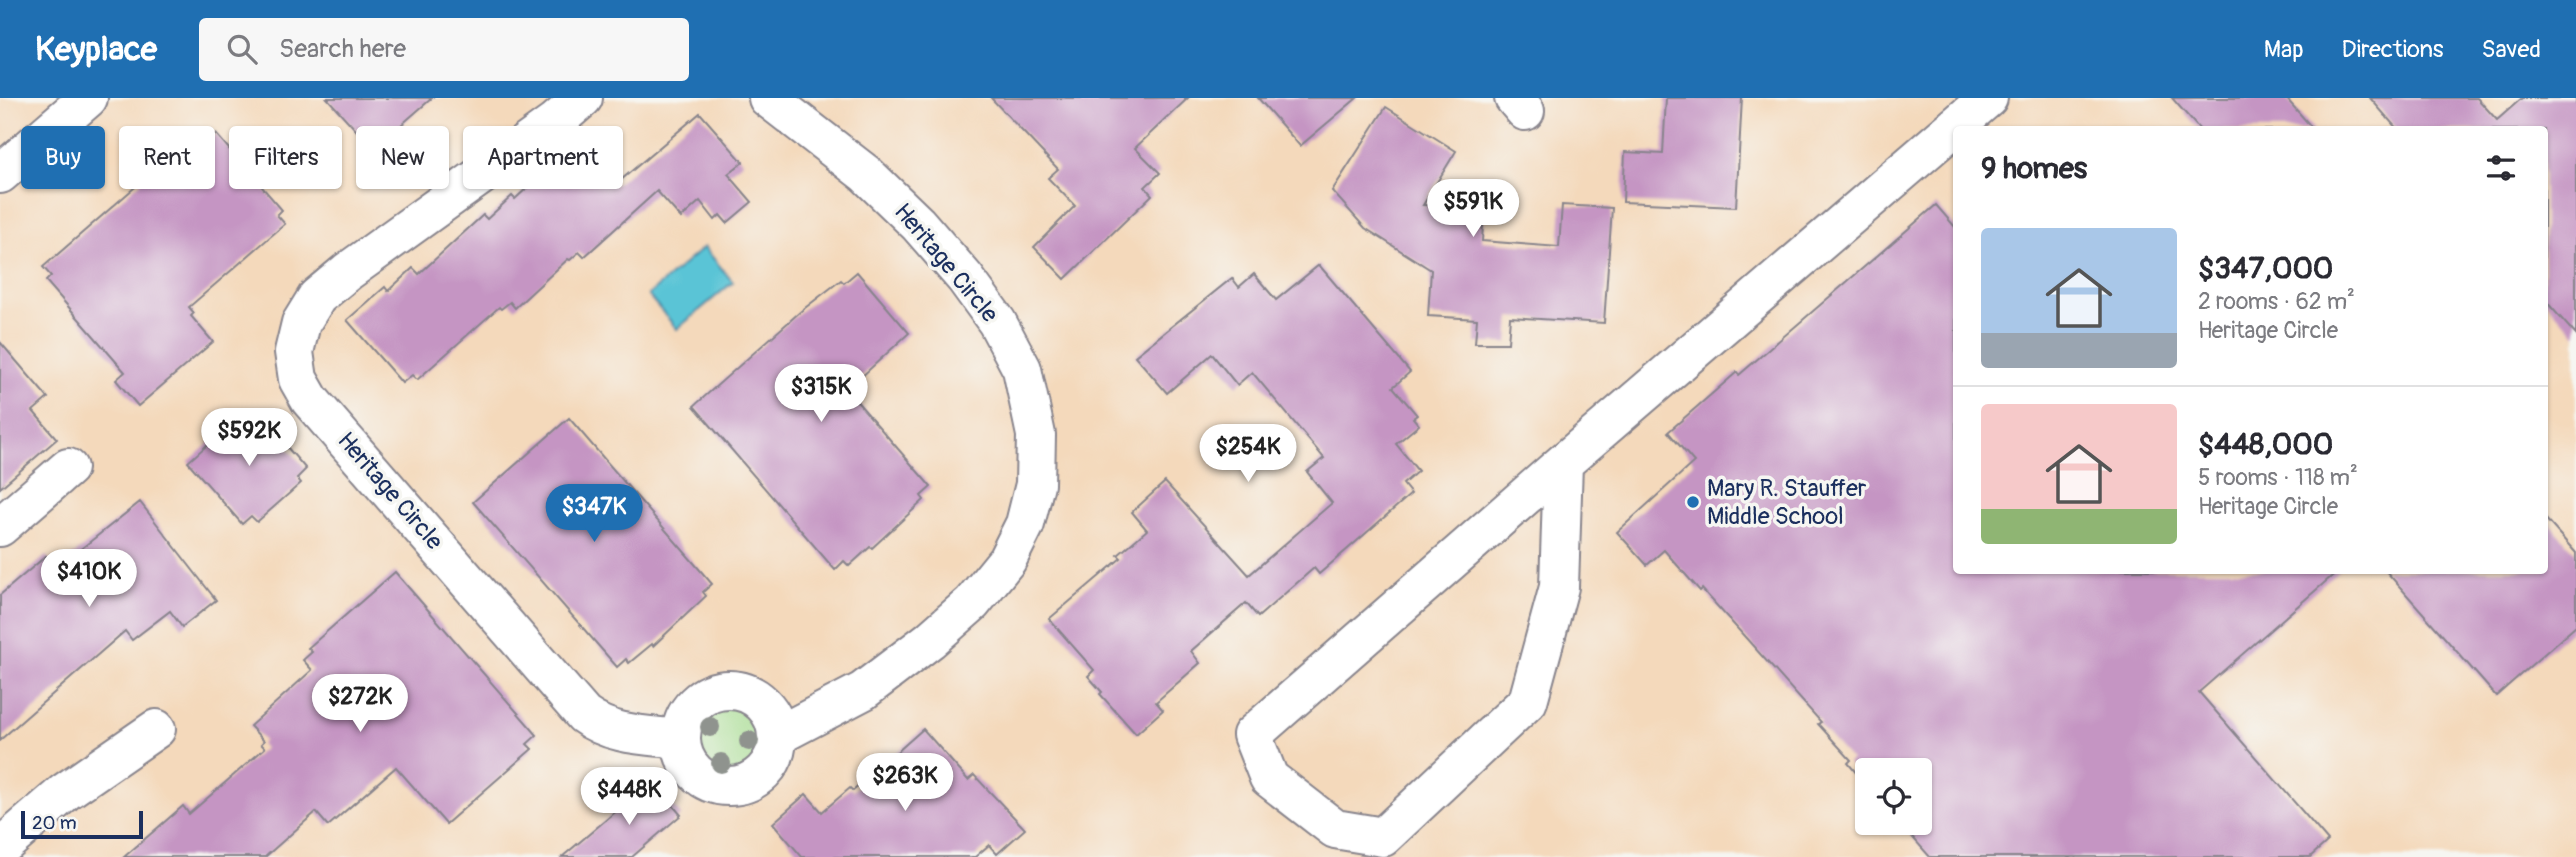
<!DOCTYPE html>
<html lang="en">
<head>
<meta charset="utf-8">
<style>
	body { margin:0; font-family:Pangolin,sans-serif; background:#f7f7f7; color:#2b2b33; height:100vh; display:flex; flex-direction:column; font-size:26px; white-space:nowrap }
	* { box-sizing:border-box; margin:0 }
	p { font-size:23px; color:#7c7c81 }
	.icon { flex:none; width:38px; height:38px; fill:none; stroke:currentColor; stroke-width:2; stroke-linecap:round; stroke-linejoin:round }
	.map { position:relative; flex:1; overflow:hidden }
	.panel { position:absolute; left:1953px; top:28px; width:595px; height:448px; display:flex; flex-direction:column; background:#fff; border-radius:7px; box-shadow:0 2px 5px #0004 }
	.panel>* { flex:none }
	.hud { position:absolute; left:21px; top:28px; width:665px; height:63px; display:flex; gap:14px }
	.controls { position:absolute; left:1855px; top:660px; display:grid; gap:14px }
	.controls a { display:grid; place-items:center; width:77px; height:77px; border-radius:7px; background:#fff; box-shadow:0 2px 5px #0004; font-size:35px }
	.scale { position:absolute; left:21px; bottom:18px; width:122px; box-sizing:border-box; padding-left:7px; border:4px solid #1b2f5e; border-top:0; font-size:19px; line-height:24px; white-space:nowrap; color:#1b2f5e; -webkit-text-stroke:5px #f6f6f2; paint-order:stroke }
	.price { position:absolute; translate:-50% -60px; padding:0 16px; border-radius:24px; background:#fff; color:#222; font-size:23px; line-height:46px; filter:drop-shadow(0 2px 4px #0008) }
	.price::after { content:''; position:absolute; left:50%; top:42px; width:21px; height:16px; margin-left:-10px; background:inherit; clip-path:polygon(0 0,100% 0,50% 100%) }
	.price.selected { background:#1f6fb2; color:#fff }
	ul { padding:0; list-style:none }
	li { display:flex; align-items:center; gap:21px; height:175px; padding:0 28px }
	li+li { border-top:2px solid #e1e1e2 }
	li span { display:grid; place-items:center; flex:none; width:196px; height:140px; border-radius:7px; color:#555 }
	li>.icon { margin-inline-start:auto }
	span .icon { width:84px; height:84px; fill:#fffc; stroke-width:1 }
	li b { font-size:30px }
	h2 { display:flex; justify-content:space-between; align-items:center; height:84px; padding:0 28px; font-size:30px }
	.chip { padding:0 24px; border-radius:7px; background:#fff; box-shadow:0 2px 5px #0004; font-size:24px; line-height:63px }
	.chip.selected { background:#1f6fb2; color:#fff }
	header { display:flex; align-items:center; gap:42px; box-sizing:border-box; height:98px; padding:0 35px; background:#1f6fb2; color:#fff }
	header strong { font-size:33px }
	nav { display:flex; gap:38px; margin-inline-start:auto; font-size:24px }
	.search { width:490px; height:63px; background:#f7f7f7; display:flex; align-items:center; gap:18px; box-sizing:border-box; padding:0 24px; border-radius:7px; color:#7c7c81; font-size:26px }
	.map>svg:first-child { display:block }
	.green { fill:#a4dc8e; stroke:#608676; stroke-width:2 }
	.water { fill:#5ac4d6; stroke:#3a7a9a; stroke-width:2 }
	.building { fill:#c595c3 }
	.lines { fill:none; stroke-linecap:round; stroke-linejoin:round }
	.minor-casing { stroke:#88848c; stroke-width:42 }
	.major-casing { stroke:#88848c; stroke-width:42 }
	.minor { stroke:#fff; stroke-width:38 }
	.major { stroke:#fff; stroke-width:38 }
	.tree { fill:#8f938e }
	.poi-dot { fill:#1f6fb2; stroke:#f6f6f2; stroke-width:2.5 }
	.labels { text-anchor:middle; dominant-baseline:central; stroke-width:7; stroke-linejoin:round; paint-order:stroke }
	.street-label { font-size:24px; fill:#1b2f5e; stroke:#f6f6f2 }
	.poi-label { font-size:24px; fill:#1b2f5e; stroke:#f6f6f2; text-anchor:start }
</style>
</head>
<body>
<header>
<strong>Keyplace</strong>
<div class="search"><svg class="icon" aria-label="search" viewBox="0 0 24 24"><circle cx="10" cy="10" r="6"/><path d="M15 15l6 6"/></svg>Search here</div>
<nav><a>Map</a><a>Directions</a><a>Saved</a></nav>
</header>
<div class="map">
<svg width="2576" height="759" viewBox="0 0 2576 759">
	<rect width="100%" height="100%" fill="#f6f6f2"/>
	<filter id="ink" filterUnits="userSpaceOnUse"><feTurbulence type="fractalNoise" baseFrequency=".0143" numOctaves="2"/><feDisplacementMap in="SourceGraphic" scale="14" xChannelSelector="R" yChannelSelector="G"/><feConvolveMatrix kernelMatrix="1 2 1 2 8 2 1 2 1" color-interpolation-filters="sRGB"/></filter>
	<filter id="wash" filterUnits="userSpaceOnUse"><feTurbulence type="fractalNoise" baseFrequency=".00686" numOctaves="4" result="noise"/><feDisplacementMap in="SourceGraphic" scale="28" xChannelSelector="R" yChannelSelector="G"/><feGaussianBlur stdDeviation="1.57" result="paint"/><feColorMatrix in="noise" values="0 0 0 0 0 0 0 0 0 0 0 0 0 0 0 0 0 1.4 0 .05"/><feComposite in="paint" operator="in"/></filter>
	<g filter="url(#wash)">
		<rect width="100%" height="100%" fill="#f4d9bb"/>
		<!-- green -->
		<circle class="green" cx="728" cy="639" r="37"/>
		<!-- water -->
		<polygon class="water" points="704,149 733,184 677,231 648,197"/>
		<g id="blocks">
			<!-- building -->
			<g class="building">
				<polygon points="327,0 432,0 377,48 369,38 365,42"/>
				<polygon points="991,0 1188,0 1135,50 1160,75 1145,89 1152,97 1065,181 1034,149 1075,108 1048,80 1058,71"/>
				<polygon points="1258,0 1357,0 1300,48"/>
				<polygon points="1666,0 1742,0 1736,109 1623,104 1625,54 1663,56"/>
				<polygon points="2172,0 2286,0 2314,32 2200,32"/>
				<polygon points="2370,0 2477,0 2497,22 2522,0 2576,0 2576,237 2544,201 2544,32 2398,32"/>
				<polygon points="1386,9 1456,53 1423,107 1484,110 1482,143 1559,149 1562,107 1612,110 1604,225 1510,219 1508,245 1475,245 1477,221 1428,218 1431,172 1365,130 1332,93"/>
				<polygon points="700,15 743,64 728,76 752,104 727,125 720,117 715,122 700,103 681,120 657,93 584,159 579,154 570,162 568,161 515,210 510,204 501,211 499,209 417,282 412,277 402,285 347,222 385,189 388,193 413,170 419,176 483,117 487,121 512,98 515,101 552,67 555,71 580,48 615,87"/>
				<polygon points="202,31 211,41 216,36 282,112 277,117 285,126 189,209 194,215 191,218 213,244 138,308 116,282 125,274 46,183 51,178 43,169"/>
				<polygon points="1936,107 1956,130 1956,472 2339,472 2199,594 2328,743 2310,759 1930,759 1899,724 1920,724 1920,672 1867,672 1867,688 1848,665 1851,662 1818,626 1821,624 1702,491 1700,493 1664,452 1647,467 1617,434 1694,364 1668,334 1737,274 1739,277"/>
				<polygon points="1319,167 1410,274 1393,289 1417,317 1413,320 1419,327 1396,346 1418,373 1403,386 1411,396 1319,476 1314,470 1258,519 1246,505 1191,553 1200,565 1156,604 1163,612 1136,636 1100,596 1102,594 1088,578 1094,572 1049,521 1121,460 1118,457 1147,432 1132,414 1165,384 1249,477 1332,405 1307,374 1324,360 1252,274 1237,287 1212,256 1167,295 1135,258 1232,180 1239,189 1254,176 1276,202"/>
				<polygon points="857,174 909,235 847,292 931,389 921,398 924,402 872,450 870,449 849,468 844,463 835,472 694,308 801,213 841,182 844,185"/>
				<polygon points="0,244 48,300 33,313 57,341 0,390"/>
				<polygon points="254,311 306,371 297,380 301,385 257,424 251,418 242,426 188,364 225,331 228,334"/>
				<polygon points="569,320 712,486 703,494 706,498 653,548 652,546 629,565 626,561 617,569 473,404"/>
				<polygon points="140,404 216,502 182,529 170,513 132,542 125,533 0,642 0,497 46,458 57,470"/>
				<polygon points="2544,419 2576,455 2576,528 2496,598 2385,472 2544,472"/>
				<polygon points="395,474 537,637 527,646 532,651 446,726 396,669 328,728 316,714 265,759 124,759 183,708 189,716 265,650 261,646 264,643 250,628 312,572 303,562 312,554 308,550"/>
				<polygon points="923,631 968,682 974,677 1025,731 997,756 989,747 975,759 802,759 773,725 806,696 822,714 850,690 853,693"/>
				<polygon points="652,683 681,717 632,759 562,759"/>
			</g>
		</g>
	</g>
	<g filter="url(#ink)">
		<use href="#blocks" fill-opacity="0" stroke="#88848c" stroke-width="2"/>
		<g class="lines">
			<defs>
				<g id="minor">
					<path d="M583,0L554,25L347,174L317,199L301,225L294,254L298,281L310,302L584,617C612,638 647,637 681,641"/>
					<polyline points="768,0 866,76 918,126 965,180 997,224 1022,271 1036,337 1035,386 1025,426 1007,462 972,505 930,542 863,593 777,638"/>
					<polyline points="1514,0 1525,13"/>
					<polyline points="1563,365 1559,489 1528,603 1383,739 1335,731 1269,680 1252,637 1563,365 1988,0"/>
					<polyline points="0,429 68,370"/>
					<circle cx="729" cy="640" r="48"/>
					<polyline points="0,750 65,694 156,631"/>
				</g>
				<polyline id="major" points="0,76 88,0"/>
			</defs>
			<!-- minor casing -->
			<use href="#minor" class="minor-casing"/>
			<!-- major casing -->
			<use href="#major" class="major-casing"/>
			<!-- minor -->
			<use href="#minor" class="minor"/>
			<!-- major -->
			<use href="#major" class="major"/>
		</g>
		<!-- trees -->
		<g class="tree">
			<circle cx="710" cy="629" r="10"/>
			<circle cx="749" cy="643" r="10"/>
			<circle cx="721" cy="665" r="10"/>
		</g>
	</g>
	<!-- markers -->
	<circle class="poi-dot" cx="1693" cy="404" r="7"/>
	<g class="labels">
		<!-- street labels -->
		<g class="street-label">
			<text transform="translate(946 165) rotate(50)">Heritage Circle</text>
			<text transform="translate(390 393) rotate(49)">Heritage Circle</text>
		</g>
		<!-- poi labels -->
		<g class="poi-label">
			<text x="1707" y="390">Mary R. Stauffer<tspan x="1707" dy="28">Middle School</tspan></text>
		</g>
	</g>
</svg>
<div class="controls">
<a><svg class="icon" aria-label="locate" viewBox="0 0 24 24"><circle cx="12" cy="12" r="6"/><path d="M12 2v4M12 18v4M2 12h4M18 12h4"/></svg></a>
</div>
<div class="scale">20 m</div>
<b class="price" style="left:1473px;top:141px">$591K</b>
<b class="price" style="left:821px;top:326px">$315K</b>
<b class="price" style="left:249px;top:370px">$592K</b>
<b class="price" style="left:1248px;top:386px">$254K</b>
<b class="price selected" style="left:594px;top:446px">$347K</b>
<b class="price" style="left:89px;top:511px">$410K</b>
<b class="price" style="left:360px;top:636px">$272K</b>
<b class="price" style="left:905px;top:715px">$263K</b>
<b class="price" style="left:629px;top:729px">$448K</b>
<div class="hud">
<a class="chip selected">Buy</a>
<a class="chip">Rent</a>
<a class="chip">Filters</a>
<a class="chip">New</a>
<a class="chip">Apartment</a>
</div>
<section class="panel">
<h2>9 homes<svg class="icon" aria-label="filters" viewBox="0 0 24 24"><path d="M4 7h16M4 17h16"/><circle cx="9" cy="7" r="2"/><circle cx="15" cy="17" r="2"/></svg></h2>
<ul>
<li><span style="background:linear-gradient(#a9c7e8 75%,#9aa5b1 0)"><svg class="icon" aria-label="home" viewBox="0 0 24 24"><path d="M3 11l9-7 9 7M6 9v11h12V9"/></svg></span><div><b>$347,000</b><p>2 rooms · 62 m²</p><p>Heritage Circle</p></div></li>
<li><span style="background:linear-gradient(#f6c9c9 75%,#8fb573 0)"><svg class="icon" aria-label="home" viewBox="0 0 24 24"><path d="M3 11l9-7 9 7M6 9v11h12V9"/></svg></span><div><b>$448,000</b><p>5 rooms · 118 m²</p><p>Heritage Circle</p></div></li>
</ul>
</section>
</div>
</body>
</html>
